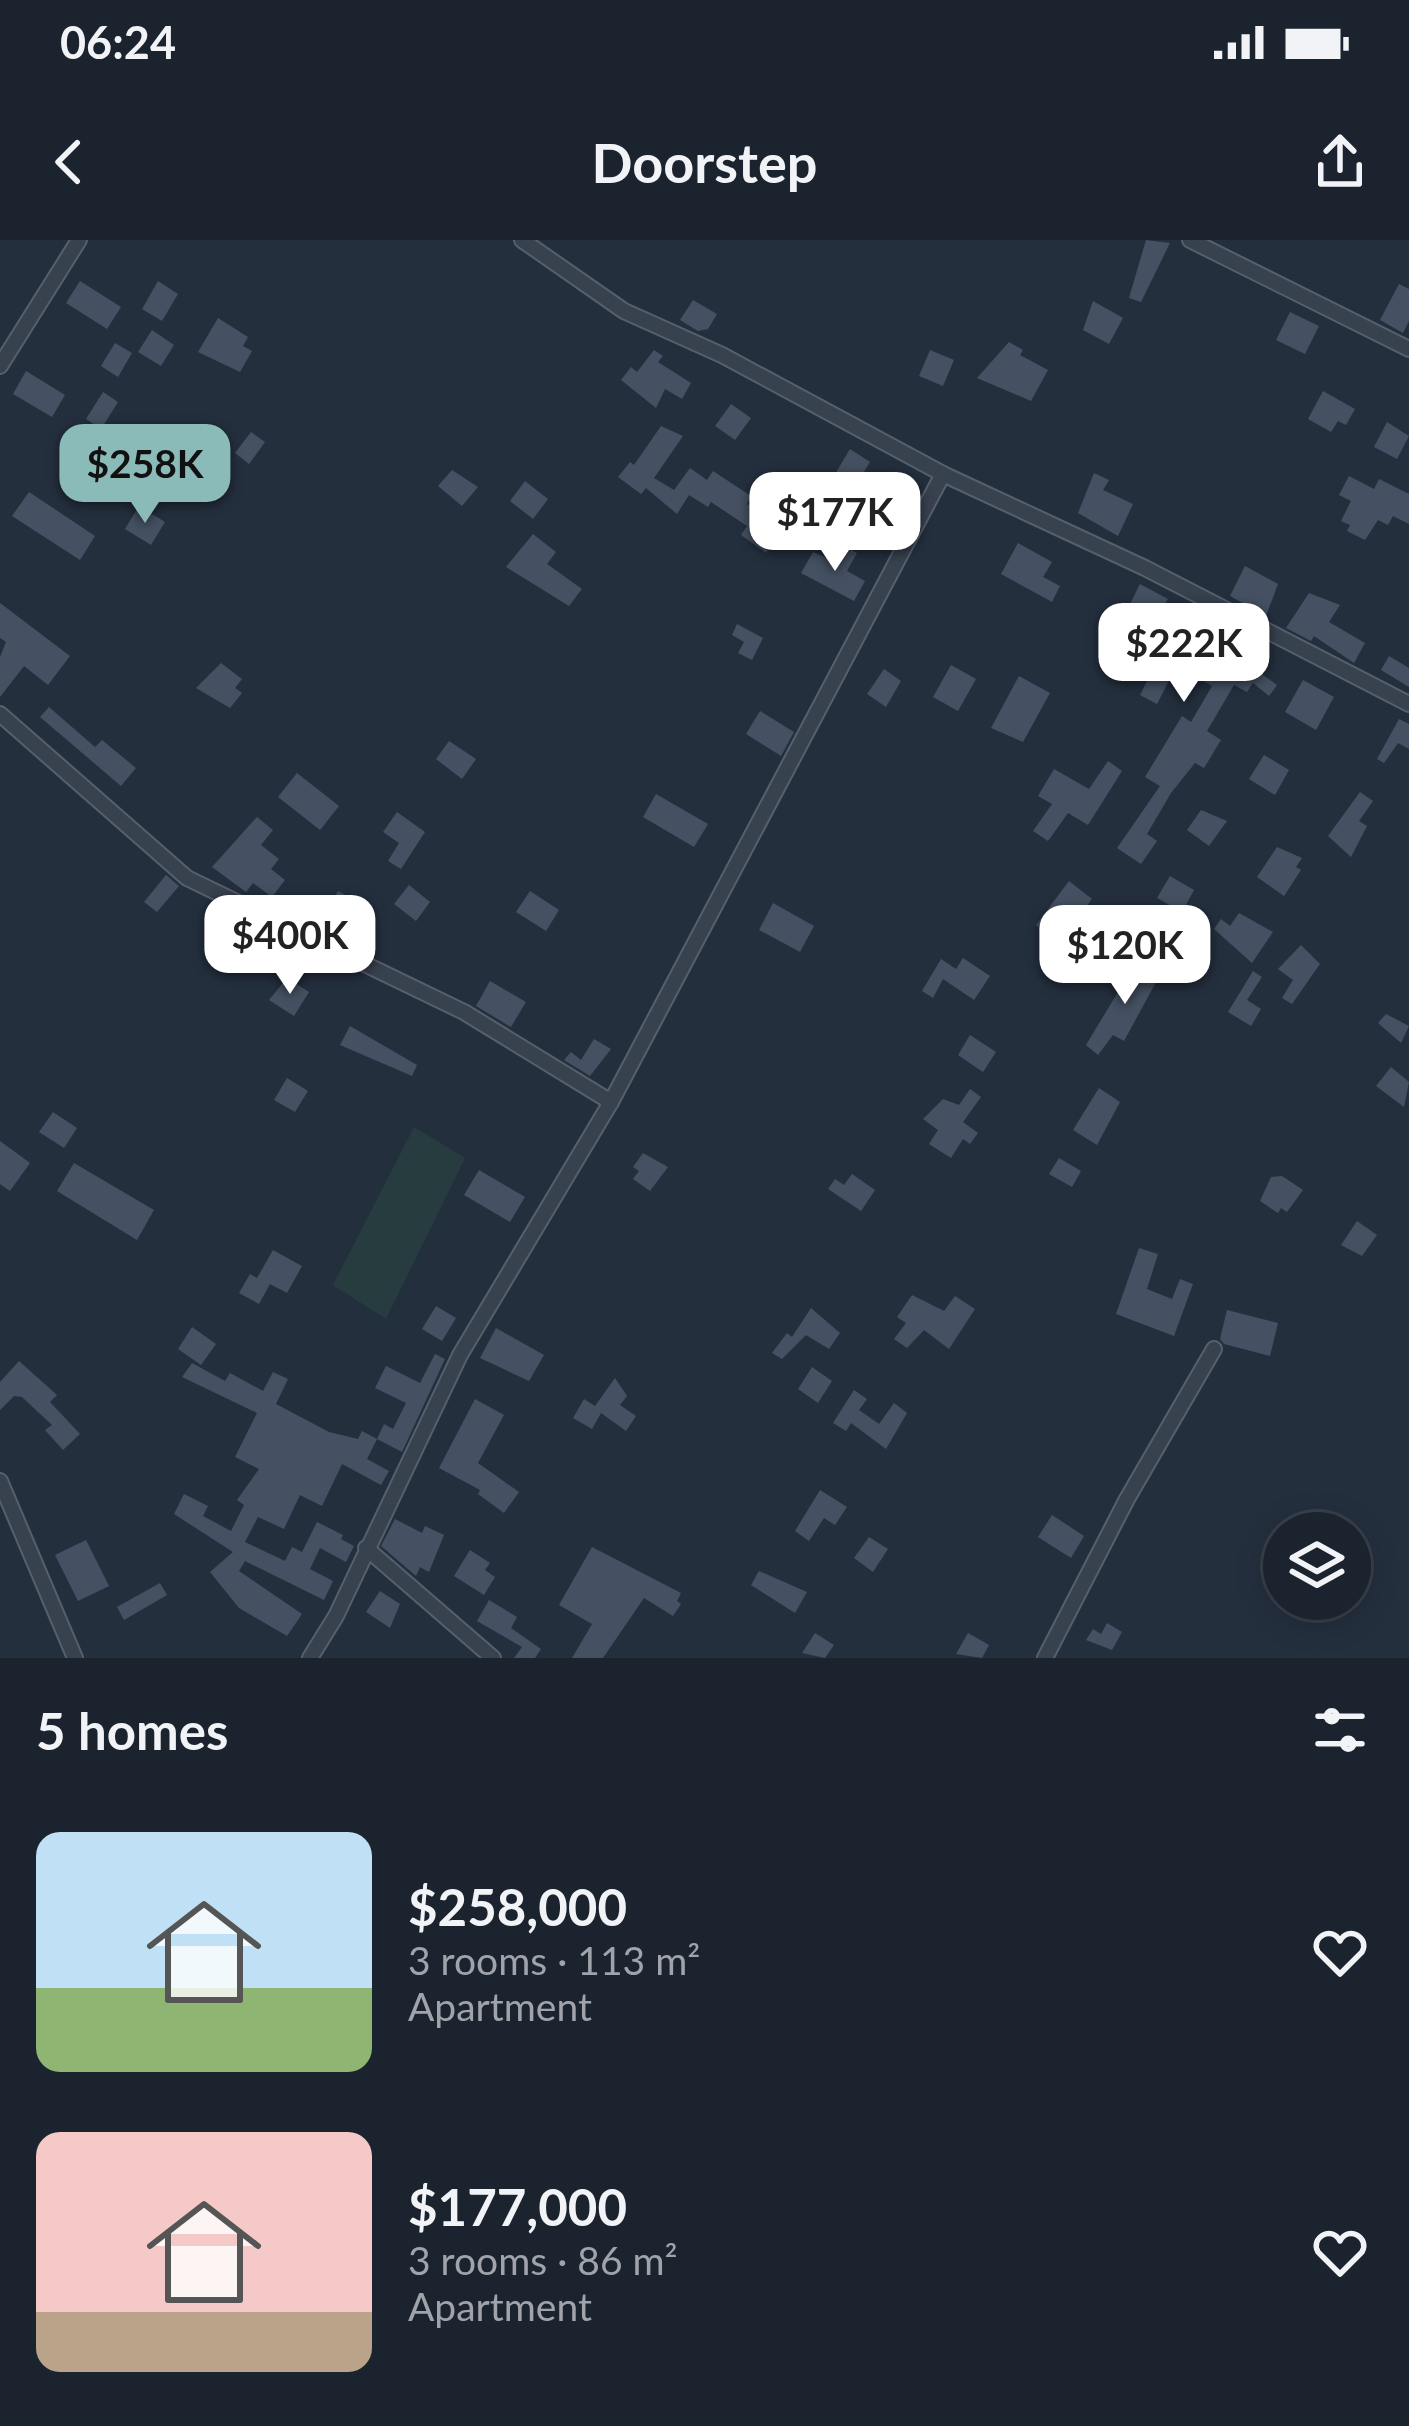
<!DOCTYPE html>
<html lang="en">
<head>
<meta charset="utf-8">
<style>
	body { margin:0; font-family:Lato,sans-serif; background:#282f3a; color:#f1f3f6; height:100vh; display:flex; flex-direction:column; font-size:45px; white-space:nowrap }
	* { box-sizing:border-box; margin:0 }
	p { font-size:39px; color:#a0a4aa }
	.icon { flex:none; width:66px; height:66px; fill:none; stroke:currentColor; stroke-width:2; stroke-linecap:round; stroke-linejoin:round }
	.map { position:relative; height:1418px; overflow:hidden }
	.drawer { display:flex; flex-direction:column; background:#1b232e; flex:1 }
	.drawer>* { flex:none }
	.tools { position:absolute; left:1263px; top:1272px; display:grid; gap:24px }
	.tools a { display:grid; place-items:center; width:108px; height:108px; border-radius:50%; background:#1b232e; box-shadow:0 6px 30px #0003,0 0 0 3px #39404a; font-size:60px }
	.price { position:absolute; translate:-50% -102px; padding:0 27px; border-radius:24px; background:#fff; color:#222; font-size:39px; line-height:78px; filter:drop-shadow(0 3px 6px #0008) }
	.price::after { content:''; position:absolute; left:50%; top:72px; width:36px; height:27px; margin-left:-18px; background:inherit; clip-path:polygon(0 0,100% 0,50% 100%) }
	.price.current { background:#8bbbb9; color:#111 }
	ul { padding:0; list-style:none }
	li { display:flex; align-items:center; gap:36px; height:300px; padding:0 36px }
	li span { display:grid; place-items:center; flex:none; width:336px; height:240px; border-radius:24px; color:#555 }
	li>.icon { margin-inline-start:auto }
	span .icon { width:144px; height:144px; fill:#fffc; stroke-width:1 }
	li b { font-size:51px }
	h2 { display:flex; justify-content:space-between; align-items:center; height:144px; padding:0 36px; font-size:51px }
	.status { display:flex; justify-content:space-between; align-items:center; height:84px; padding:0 60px; background:#1b232e; direction:ltr }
	.status svg { height:33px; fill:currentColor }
	header { display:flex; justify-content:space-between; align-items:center; height:156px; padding:0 36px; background:#1b232e; font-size:54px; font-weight:700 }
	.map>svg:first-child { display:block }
	.green { fill:#263c3f }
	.building { fill:#455162 }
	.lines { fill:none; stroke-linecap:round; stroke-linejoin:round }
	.minor-casing { stroke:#565f6c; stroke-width:18 }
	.minor { stroke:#38414e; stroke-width:14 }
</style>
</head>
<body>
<div class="status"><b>06:24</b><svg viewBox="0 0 49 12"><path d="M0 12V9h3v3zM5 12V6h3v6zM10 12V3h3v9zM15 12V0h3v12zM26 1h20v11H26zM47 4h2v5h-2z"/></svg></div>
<header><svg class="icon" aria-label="back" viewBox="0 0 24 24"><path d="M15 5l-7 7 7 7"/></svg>Doorstep<svg class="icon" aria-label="share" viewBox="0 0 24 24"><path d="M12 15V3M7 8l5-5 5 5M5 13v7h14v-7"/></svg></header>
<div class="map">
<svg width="1409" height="1418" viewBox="0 0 1409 1418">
	<rect width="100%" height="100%" fill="#242f3e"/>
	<!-- green -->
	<polygon class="green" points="414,887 465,918 386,1079 333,1045"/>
	<!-- building -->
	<g class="building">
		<polygon points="1146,0 1170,3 1141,62 1129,58"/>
		<polygon points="80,41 121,67 107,89 66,63"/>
		<polygon points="158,41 178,54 162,81 142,69"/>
		<polygon points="1399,44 1409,49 1409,81 1403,93 1380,80"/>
		<polygon points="693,60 717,74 708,89 698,91 680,80"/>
		<polygon points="1093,61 1123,78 1109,104 1083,90"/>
		<polygon points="1290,72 1319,86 1305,114 1276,100"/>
		<polygon points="218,78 248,97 243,106 252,111 240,132 198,112"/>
		<polygon points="152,90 174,105 161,126 138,112"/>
		<polygon points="1009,102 1023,110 1020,115 1048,130 1031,161 977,138"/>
		<polygon points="115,103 132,113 118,137 101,126"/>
		<polygon points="654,110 663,116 658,122 691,143 682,159 665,149 656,168 621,140 631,127 637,132"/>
		<polygon points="930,110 954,120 943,146 919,136"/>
		<polygon points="26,131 65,155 52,177 13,154"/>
		<polygon points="1323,151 1355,169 1346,185 1338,181 1331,192 1308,179"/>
		<polygon points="103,152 118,162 101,189 86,179"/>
		<polygon points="731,164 751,178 735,200 715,186"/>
		<polygon points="1387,182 1409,196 1397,219 1374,207"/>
		<polygon points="661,186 683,196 654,238 674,250 690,228 707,240 713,231 751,256 747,264 764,274 764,294 774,300 766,313 741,295 747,286 711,262 708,267 689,255 677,274 646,248 641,254 618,237 630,222 634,225"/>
		<polygon points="251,192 265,202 249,224 235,213"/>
		<polygon points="850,209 870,222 845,263 860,272 850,288 816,266"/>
		<polygon points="180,215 202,229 188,251 166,237"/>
		<polygon points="89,224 109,239 97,260 74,243"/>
		<polygon points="452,230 478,247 462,266 438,246"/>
		<polygon points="1094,233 1109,240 1103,250 1133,264 1118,296 1078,273"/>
		<polygon points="1349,236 1374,249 1379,239 1409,254 1409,284 1393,276 1388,285 1378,280 1365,300 1347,291 1350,285 1341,281 1351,261 1339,255"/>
		<polygon points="525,241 548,259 533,279 510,261"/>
		<polygon points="29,252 95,296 80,320 12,276"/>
		<polygon points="139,266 165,282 151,305 125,289"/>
		<polygon points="533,294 556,312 547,324 582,349 569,366 506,327"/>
		<polygon points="1018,303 1052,322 1043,337 1060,346 1052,362 1001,334"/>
		<polygon points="847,307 857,313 847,331 865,341 854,361 801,333 813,312 839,323"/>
		<polygon points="1245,326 1278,344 1266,376 1230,356"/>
		<polygon points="1140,344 1168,359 1146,391 1164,406 1183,379 1262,428 1259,432 1277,445 1269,456 1253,443 1247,452 1234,445 1207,491 1221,500 1204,528 1195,523 1171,553 1147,594 1157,601 1141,624 1117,608 1160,546 1145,537 1182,476 1191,482 1212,446 1177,425 1157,464 1140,455 1159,417 1131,393 1141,381 1126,372"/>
		<polygon points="1309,353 1340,365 1329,382 1365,403 1354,423 1314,396 1311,401 1286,388"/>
		<polygon points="0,363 70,416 48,445 24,426 0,457 0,417 6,402 0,398"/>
		<polygon points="737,384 763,398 752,420 738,413 744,402 732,395"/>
		<polygon points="1389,416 1409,428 1409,447 1381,430"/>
		<polygon points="221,423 242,439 235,448 242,453 230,468 196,448"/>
		<polygon points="951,425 976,439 958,471 933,457"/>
		<polygon points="884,429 901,441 886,467 867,454"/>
		<polygon points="1019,436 1050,453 1023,502 991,488"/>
		<polygon points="1303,440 1334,457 1316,490 1285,472"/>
		<polygon points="49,467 95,507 102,500 136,528 121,546 40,477"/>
		<polygon points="760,471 794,492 781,516 746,494"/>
		<polygon points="1399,479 1409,484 1409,509 1398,503 1384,523 1377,519"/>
		<polygon points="449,501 476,519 462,539 436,519"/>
		<polygon points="1264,515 1289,530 1275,555 1249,539"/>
		<polygon points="1108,521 1122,531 1088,585 1068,573 1048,601 1033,591 1052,564 1038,556 1054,529 1089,549"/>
		<polygon points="297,533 339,566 320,590 278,557"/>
		<polygon points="1360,552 1373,561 1359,581 1367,586 1351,617 1328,596"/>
		<polygon points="656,554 708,584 694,607 643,577"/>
		<polygon points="1201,570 1227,581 1209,606 1187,590"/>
		<polygon points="397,572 425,592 401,629 388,621 399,603 383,592"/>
		<polygon points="257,577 273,590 261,605 279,619 271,629 285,640 272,657 253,643 246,652 212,627"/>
		<polygon points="1277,607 1302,618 1296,627 1301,630 1284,656 1257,637"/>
		<polygon points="166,635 179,646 157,672 144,662"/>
		<polygon points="1170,636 1194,650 1182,672 1157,658"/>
		<polygon points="1069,641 1092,659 1065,695 1056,687 1050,696 1036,685"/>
		<polygon points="409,645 430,662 416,681 394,664"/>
		<polygon points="338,651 353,659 336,691 321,682"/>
		<polygon points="530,651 559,670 546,691 516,672"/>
		<polygon points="773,663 814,686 800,712 759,690"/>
		<polygon points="1239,673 1273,692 1252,723 1214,689 1221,679 1230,686"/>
		<polygon points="1301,705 1320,724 1292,764 1282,758 1293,740 1278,729"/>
		<polygon points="963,718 990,736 974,760 943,739 933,758 922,751 941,719 956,729"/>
		<polygon points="1143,721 1161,733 1124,801 1113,795 1098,815 1086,805 1130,732 1135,734"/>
		<polygon points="1253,731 1262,737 1247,760 1261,769 1251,786 1228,772"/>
		<polygon points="287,738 309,752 294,776 269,760"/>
		<polygon points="490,741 526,762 511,787 476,766"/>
		<polygon points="1386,774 1409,786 1401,803 1378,783"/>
		<polygon points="350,786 417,825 412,836 340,805"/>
		<polygon points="970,795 996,812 983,832 958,815"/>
		<polygon points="594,799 611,809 590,836 564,820 571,812 581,820"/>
		<polygon points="1391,827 1409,842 1404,867 1376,846"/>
		<polygon points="287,838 308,851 295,872 274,860"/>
		<polygon points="1099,848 1120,862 1097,905 1073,890"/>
		<polygon points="970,849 981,857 963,882 978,893 970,904 963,899 951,918 929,904 938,890 923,879 943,859 959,865"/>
		<polygon points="53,872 77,888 64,908 39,892"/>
		<polygon points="0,901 30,923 10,951 0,944"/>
		<polygon points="643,913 668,927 650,951 633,939 639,931 633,927"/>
		<polygon points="1059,918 1081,931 1072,947 1049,934"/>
		<polygon points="74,923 154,970 137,1000 57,951"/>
		<polygon points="479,930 525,957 510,982 464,955"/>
		<polygon points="852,934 875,950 861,971 828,949 835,939 844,945"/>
		<polygon points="1282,936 1303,950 1287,972 1281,968 1278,973 1260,961 1271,937"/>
		<polygon points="1357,981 1377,995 1362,1016 1341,1005"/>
		<polygon points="1139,1008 1158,1014 1147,1049 1172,1059 1180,1039 1193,1044 1174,1096 1116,1074"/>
		<polygon points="273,1010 302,1026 287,1053 270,1044 259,1064 239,1053 250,1034 257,1038"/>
		<polygon points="912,1055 944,1071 955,1056 975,1069 949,1109 924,1090 907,1108 894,1099 906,1083 897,1077"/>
		<polygon points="436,1066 456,1078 442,1101 422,1089"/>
		<polygon points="811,1068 840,1093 829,1109 806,1095 782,1119 772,1113 787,1093 792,1097"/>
		<polygon points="1227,1070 1278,1083 1270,1116 1224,1104 1220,1099"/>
		<polygon points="192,1087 216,1104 201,1125 178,1109"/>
		<polygon points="496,1088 544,1115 529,1141 480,1118"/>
		<polygon points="435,1114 445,1119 402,1212 377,1199 367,1219 389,1231 381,1245 342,1224 322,1266 300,1255 284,1289 258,1277 245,1302 285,1321 292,1307 302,1312 317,1282 343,1295 341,1299 354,1306 346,1322 320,1308 310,1329 333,1341 324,1360 245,1321 239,1331 302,1374 287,1396 239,1368 210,1332 233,1312 174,1274 184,1254 208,1266 203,1276 231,1291 244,1265 237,1260 259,1229 235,1217 257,1173 182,1137 192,1123 225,1141 230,1133 263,1151 273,1132 288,1139 276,1164 329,1192 358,1199 362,1191 377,1199 384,1184 393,1189 406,1163 375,1148 386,1126 420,1143"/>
		<polygon points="19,1121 57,1155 50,1162 80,1194 63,1210 45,1190 52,1185 22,1157 14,1156 0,1170 0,1142"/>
		<polygon points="812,1127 832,1141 818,1163 798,1149"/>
		<polygon points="615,1138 627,1156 620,1165 636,1176 626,1191 601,1173 592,1189 573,1178 584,1159 595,1166"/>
		<polygon points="854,1150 867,1159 859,1170 879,1184 894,1163 907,1173 886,1209 851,1183 846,1191 833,1183"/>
		<polygon points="475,1159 504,1175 478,1223 519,1252 504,1273 478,1254 480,1250 439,1228"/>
		<polygon points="820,1250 847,1267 835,1285 824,1278 809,1301 795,1291"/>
		<polygon points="1052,1275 1084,1296 1071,1318 1038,1297"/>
		<polygon points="395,1279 422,1293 425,1286 444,1295 429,1332 420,1327 416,1336 381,1306"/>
		<polygon points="869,1297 888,1309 873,1332 854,1318"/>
		<polygon points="86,1300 109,1346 78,1361 55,1315"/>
		<polygon points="592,1307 681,1353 677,1361 681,1364 673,1376 644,1358 603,1418 572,1418 592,1384 559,1365"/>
		<polygon points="470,1310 490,1323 485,1330 495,1337 484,1355 454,1336"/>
		<polygon points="759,1331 807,1352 795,1373 751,1345"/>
		<polygon points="160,1343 167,1355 124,1380 117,1367"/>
		<polygon points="380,1351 400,1364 390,1388 366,1372"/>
		<polygon points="489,1360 517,1377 511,1388 541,1409 535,1418 514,1418 522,1407 477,1381"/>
		<polygon points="1107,1383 1122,1392 1112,1410 1086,1400 1093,1389 1101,1394"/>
		<polygon points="815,1393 834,1405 825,1418 802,1413"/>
		<polygon points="968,1393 989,1405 982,1418 956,1414"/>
	</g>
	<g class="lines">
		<defs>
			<g id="minor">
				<polyline points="522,0 624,71 722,115 943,234 1145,328 1409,464"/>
				<polyline points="1190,0 1409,109"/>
				<polyline points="0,126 79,0"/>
				<polyline points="0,474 187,638 464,772 611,862"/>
				<polyline points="0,1241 75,1418"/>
				<polyline points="366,1308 493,1418"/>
				<polyline points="310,1418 336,1376 460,1115 611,862 943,234"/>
				<polyline points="1045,1418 1127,1259 1214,1109"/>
			</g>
		</defs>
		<!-- minor casing -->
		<use href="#minor" class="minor-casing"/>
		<!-- minor -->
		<use href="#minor" class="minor"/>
	</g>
</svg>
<div class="tools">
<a><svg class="icon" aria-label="layers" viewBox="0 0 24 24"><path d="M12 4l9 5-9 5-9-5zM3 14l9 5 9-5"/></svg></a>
</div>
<b class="price current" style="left:145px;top:286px">$258K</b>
<b class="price" style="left:835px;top:334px">$177K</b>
<b class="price" style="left:1184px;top:465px">$222K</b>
<b class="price" style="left:290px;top:757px">$400K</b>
<b class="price" style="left:1125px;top:767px">$120K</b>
</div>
<section class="drawer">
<h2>5 homes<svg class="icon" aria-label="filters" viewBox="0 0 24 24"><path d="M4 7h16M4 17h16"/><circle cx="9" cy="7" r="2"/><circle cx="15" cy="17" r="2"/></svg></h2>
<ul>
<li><span style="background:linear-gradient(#bfe0f5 65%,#8fb573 0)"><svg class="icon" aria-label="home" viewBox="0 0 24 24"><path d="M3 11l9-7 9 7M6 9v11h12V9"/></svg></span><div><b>$258,000</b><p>3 rooms · 113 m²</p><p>Apartment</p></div><svg class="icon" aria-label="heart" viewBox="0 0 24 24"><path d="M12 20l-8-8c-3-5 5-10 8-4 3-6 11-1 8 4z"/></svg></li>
<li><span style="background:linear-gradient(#f6c9c9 75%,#b9a48a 0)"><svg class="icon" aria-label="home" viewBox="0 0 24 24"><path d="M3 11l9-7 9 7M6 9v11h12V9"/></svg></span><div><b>$177,000</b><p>3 rooms · 86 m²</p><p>Apartment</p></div><svg class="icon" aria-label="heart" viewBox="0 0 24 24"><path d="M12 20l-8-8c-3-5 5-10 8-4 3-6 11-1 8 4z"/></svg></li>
</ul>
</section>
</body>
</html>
